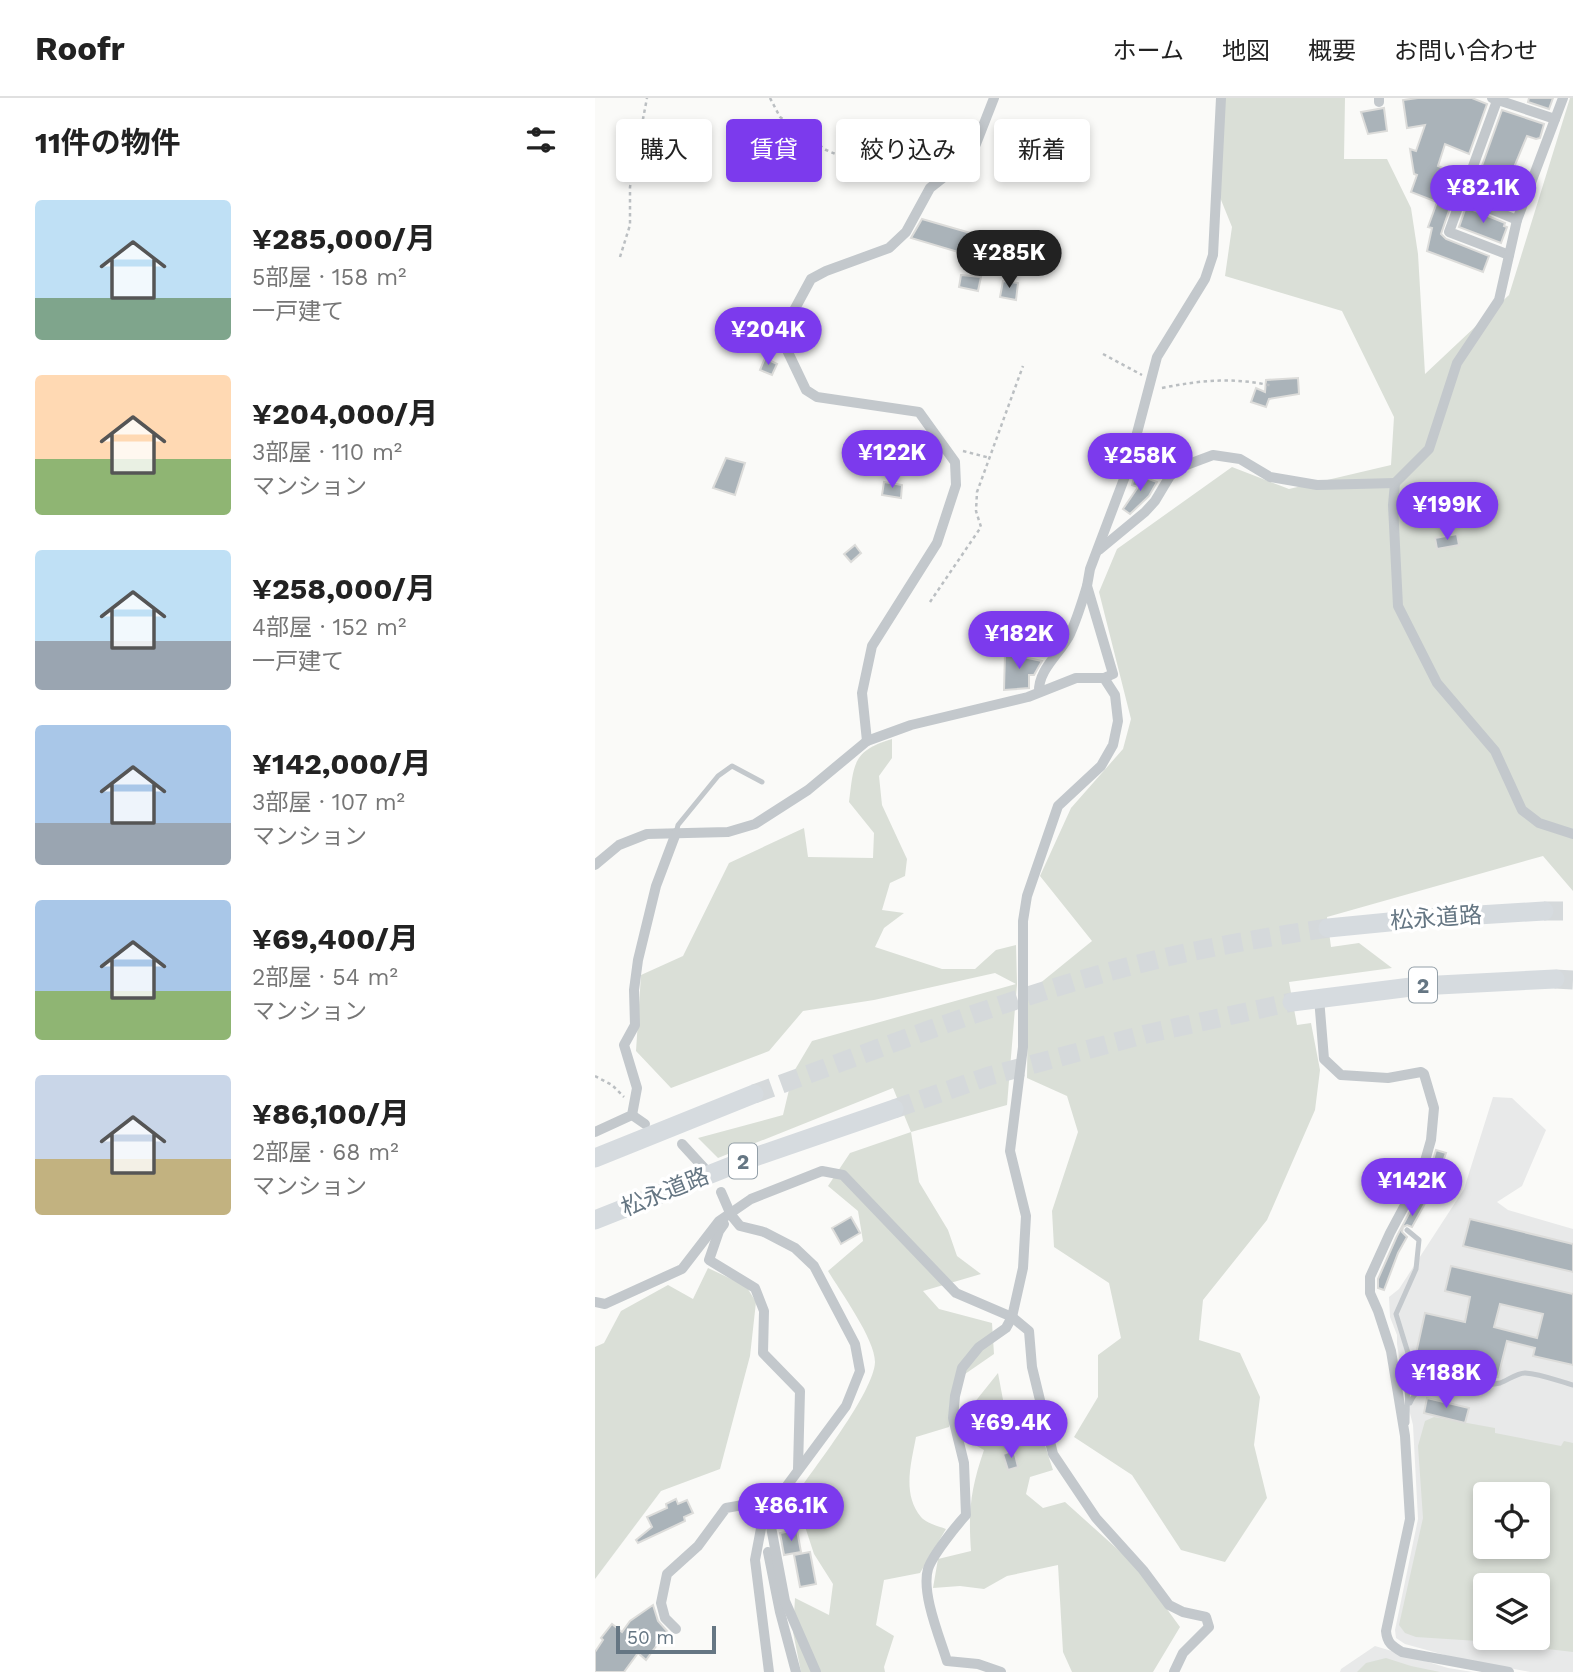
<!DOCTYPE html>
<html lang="ja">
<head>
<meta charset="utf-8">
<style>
	body { margin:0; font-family:"Work Sans","Noto Sans JP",sans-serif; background:#f2f2f2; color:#222; height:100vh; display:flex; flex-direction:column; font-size:26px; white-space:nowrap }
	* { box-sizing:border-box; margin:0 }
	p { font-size:23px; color:#767676 }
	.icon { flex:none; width:38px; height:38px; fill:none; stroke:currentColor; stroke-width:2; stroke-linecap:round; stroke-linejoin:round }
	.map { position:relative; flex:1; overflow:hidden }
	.side { display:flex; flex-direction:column; background:#fff; width:595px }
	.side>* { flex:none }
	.top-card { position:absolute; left:21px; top:21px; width:665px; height:63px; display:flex; gap:14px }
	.fabs { position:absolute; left:878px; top:1384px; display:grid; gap:14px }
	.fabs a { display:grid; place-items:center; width:77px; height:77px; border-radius:7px; background:#fff; box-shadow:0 4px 10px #0003; font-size:35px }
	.scale { position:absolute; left:21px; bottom:18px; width:100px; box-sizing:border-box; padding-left:7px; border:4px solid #657683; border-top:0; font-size:19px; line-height:24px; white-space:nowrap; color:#657683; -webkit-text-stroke:5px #fff; paint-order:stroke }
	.price { position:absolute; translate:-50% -60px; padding:0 16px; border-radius:24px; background:#7c3aed; color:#fff; font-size:23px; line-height:46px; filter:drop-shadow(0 2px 4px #0008) }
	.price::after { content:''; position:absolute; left:50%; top:42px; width:21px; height:16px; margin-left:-10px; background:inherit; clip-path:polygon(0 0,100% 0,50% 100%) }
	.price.current { background:#222; color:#fff }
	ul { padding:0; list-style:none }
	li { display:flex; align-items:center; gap:21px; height:175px; padding:0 35px }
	li span { display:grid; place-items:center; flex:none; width:196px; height:140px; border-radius:7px; color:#555 }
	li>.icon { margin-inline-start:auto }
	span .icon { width:84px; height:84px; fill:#fffc; stroke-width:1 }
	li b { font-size:30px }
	h2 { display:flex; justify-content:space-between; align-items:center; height:84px; padding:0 35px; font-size:30px }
	.chip { padding:0 24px; border-radius:7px; background:#fff; box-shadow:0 4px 10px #0003; font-size:24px; line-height:63px }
	.chip.current { background:#7c3aed; color:#fff }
	header { display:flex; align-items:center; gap:42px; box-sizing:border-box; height:98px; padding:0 35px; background:#fff; border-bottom:2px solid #e0e0e0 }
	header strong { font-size:33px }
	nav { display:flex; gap:38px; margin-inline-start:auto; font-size:24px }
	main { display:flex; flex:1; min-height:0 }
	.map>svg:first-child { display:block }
	.built { fill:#e8e9e9; fill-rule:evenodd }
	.green { fill:#dadfd7; fill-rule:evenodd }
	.building { fill:#aab3b9; stroke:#dcdcda; stroke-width:2; fill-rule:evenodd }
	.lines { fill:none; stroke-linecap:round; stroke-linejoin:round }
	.highway-tunnel { stroke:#d5d9db; stroke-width:19; stroke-dasharray:19 10; stroke-linecap:butt }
	.path { stroke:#bbbfc2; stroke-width:2.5; stroke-dasharray:3.5 3.5; stroke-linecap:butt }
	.lane { stroke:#c3c8cc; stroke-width:5 }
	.street { stroke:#c3c8cc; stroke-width:10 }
	.highway { stroke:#d6dbdf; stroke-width:19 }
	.labels { text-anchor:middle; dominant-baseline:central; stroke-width:7; stroke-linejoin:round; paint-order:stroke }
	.shield { fill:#fff; stroke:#939fa8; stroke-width:2 }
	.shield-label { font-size:21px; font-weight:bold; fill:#657683 }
	.street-label { font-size:23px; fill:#657683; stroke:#fff }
</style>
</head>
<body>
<header>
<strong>Roofr</strong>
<nav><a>ホーム</a><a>地図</a><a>概要</a><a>お問い合わせ</a></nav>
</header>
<main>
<section class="side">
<h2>11件の物件<svg class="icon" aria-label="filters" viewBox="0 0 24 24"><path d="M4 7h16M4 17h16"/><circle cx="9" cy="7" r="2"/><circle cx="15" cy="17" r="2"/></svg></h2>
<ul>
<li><span style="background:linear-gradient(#bfe0f5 70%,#7fa58c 0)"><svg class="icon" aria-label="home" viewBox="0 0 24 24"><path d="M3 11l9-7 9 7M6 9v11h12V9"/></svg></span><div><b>¥285,000/月</b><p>5部屋 · 158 m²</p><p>一戸建て</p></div></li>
<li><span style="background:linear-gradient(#ffd9b3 60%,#8fb573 0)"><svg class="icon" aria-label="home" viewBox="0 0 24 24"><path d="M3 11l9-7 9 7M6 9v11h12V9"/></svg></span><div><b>¥204,000/月</b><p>3部屋 · 110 m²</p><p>マンション</p></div></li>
<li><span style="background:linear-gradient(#bfe0f5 65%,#9aa5b1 0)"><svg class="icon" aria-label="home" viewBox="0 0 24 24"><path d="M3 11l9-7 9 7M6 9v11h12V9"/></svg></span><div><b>¥258,000/月</b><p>4部屋 · 152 m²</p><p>一戸建て</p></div></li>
<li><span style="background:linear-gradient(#a9c7e8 70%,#9aa5b1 0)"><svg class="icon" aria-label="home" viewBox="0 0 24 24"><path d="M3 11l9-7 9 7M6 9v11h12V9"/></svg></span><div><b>¥142,000/月</b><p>3部屋 · 107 m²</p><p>マンション</p></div></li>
<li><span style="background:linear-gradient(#a9c7e8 65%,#8fb573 0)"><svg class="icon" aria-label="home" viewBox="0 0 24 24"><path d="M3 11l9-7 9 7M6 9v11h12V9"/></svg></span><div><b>¥69,400/月</b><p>2部屋 · 54 m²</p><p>マンション</p></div></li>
<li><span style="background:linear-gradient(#c9d6e8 60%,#c2b280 0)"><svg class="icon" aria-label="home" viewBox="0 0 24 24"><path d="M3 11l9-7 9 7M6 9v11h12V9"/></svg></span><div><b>¥86,100/月</b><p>2部屋 · 68 m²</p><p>マンション</p></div></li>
</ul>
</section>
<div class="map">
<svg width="978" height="1574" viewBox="0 0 978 1574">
	<rect width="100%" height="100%" fill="#fafaf8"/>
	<!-- built -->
	<g class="built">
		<path d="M898,999L917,1000L951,1032L927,1088L902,1104L913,1112L978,1131V1574H935L857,1559L810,1546L801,1540L800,1532L823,1421L818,1327L809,1292L802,1246V1237L795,1219L794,1199L804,1191L869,1091ZM891,1396H943V1449H891ZM891,1488H943V1540H891Z"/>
		<polygon points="780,1548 853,1570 878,1574 745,1574 746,1571"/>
	</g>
	<!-- green -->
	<g class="green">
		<polygon points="625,0 750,0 749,61 792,61 816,110 823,156 830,276 914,197 975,0 978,0 978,793 948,758 732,819 736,849 764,845 797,870 694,884 702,927 716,925 725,972 720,1012 672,1122 608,1202 604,1242 645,1255 665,1299 659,1347 672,1400 630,1464 586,1452 537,1377 479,1339 503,1299 503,1257 526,1240 514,1185 459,1149 457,1113 483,1034 472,998 432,980 433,895 497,843 445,778 476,710 528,651 536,621 504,494 522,451 637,369 694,391 796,367 799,319 747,213 630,178 637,129 620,87"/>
		<path d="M297,641V660L284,678L287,707L312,761L310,778L295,785L287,812L309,815L289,830L280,849L347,871H380L401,852L421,847L422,886L412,1007L316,1034L324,1084L353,1132L362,1158L386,1176L328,1193L344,1211L397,1225L399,1256L370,1276L354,1329L321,1339C316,1366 307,1396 326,1419C331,1425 343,1428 351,1431L325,1475L289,1482L281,1527L299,1538L289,1569L290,1574H206L198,1534L200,1500L234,1517L238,1486L219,1456L200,1398C219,1370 279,1294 280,1264C280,1241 245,1193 233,1173L268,1143L263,1113L233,1088L255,1055L316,1034L298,990L123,1060L103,1040L188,1017L198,975L217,943L421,886L400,875L279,902L208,913L174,953L76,990L41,953L46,877L88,858L134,765L209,730L213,759L278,760L279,735L254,704C259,666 257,653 297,641Z"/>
		<polygon points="113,1170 151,1188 161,1204 155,1258 125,1371 66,1393 0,1481 0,1249 9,1245 26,1213 73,1187 98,1201"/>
		<path d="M403,1275L414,1334L442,1323L458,1372L435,1379L431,1396L448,1410L470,1404L539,1466L585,1529L558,1574H477L468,1554L463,1467L412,1478L389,1491L365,1488L338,1490L343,1461L376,1453C373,1412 376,1390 389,1352L371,1342L381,1331L375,1310Z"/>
		<path d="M839,1319L900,1330V1335L966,1348L969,1343L978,1345V1554L883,1543L821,1539L810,1535L804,1527L828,1420L823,1348L830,1323ZM891,1396H943V1449H891ZM891,1488H943V1540H891Z"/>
		<polygon points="791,1560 816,1568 845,1574 762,1574 771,1565"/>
	</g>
	<!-- building -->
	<g class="building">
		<polygon points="823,0 877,0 892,6 874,56 850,46 843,68 864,77 855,99 858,101 846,136 851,141 894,158 888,174 832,153 837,130 833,129 842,104 816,94 822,77 819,76 815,51 821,53 830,27 812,30 808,2"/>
		<polygon points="934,0 958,0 954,11 933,4"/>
		<polygon points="789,10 792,33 773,36 766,14"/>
		<polygon points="907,12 949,26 945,40 941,41 932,38 915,79 928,84 919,102 898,94 894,102 880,96 883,89 880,87"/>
		<polygon points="871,109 910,125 909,128 912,129 906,145 864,129"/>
		<polygon points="327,121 403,143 402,146 433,155 427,173 316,140"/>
		<polygon points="366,177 386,179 383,193 364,189"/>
		<polygon points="408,183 423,185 421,202 405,199"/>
		<polygon points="170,260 182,266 177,277 165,272"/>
		<polygon points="703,280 704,296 674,301 671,309 656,304 661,290 670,294 671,282"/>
		<polygon points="131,360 150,365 140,397 118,390"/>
		<polygon points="540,376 562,384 554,398 535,416 528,411 543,389 537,387"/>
		<polygon points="289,384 307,387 306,400 287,397"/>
		<polygon points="862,436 864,447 842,451 840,440"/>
		<polygon points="260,447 266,455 256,464 249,456"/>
		<polygon points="410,555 447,563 439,577 434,577 434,590 409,592"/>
		<polygon points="841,1052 851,1055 840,1087 817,1129 812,1127 808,1129 807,1134 812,1139 803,1155 789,1192 783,1190 783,1181 802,1138 833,1080"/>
		<polygon points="256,1119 265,1135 246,1146 237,1130"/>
		<polygon points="875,1121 978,1146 978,1174 868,1148"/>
		<path d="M856,1168L978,1196V1267L938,1258L940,1250L912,1243L903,1279L820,1260L830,1215L870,1224L875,1199L850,1193ZM905,1206L948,1216L942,1240L899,1229Z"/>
		<polygon points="832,1300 874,1310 870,1325 829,1315"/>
		<polygon points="419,1352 423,1369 413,1372 408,1356"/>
		<polygon points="81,1401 83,1406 92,1402 98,1415 89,1419 90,1423 43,1445 41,1442 57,1429 52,1419 72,1410 71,1406"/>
		<polygon points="202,1432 206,1454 189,1457 185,1435"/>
		<polygon points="215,1454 221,1486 205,1489 199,1457"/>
		<polygon points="58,1507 63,1523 72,1533 51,1562 43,1555 29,1574 0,1574 0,1554 8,1542 6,1540 17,1526 27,1534 35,1523"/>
	</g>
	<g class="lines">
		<!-- highway-tunnel -->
		<g class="highway-tunnel">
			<polyline points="949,813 978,813"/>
			<polyline points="960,881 978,882"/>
			<path d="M159,996C295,947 431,892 572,859C625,847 679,838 733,830"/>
			<polyline points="299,1011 394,978 551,936 697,904"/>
		</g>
		<!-- path -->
		<g class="path">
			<polyline points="175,0 185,19 231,52 252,61"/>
			<polyline points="25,159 35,127 35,89 52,0"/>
			<polyline points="508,256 547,277"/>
			<path d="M567,290C606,282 639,279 678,288"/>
			<polyline points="368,353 395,360"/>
			<polyline points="335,504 386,429 381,413 382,394 428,268"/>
			<polyline points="0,978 17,987 29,999"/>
		</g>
		<!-- lane -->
		<g class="lane">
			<polyline points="81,735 83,727 123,678 137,668 167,684"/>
			<path d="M815,1305C830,1269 877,1292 905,1285C913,1282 922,1275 930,1275C946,1276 963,1283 978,1287"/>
			<polyline points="812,1325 813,1255 801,1216 821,1171 824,1142 812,1132"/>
		</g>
		<!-- street -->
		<g class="street">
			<polyline points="784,0 784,4"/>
			<polyline points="897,0 960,21"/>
			<polyline points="903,0 854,134 914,157"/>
			<polyline points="968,0 922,122 904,202 862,265 834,351 800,385 798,407 803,508 842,585 900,653 927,712 944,725 978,736"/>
			<polyline points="867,99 922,122"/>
			<polyline points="504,452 550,414 560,403 575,378 586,369 618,357 645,361 675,379 722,387 800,385"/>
			<polyline points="509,580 518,576 492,488 495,471 532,373 562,259 610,181 618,157 626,0"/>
			<path d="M444,594C443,571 466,555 475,536C482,521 487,504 492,488"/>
			<polyline points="272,643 267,595 277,548 342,445 361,387 360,364 324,314 222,299 211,292 190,248 190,229 216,181 231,173 294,150 311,134 335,90 368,64 381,46 399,0"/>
			<path d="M0,767L24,747L52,736L133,734L160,726L213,692L272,643L316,627L433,599L481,580H509L520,597L523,623L518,647L506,668L463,708L432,798L428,823V949L415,1053L431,1118L428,1170L417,1219L411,1230L384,1249L367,1270L360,1298L358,1320L369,1365L371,1417C361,1428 337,1458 333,1471C326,1495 345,1540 352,1563L383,1566L406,1574"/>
			<path d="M724,900L729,961L746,977L793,980L826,974L829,976L839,1010L836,1042L826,1077L795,1135L775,1179V1195L783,1213L796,1253L810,1338L815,1421L791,1533C792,1545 797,1548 807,1554L914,1574"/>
			<polyline points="37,1017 50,1026"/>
			<polyline points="0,1034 37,1017 42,990 29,947 40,927 39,892 43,862 61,788 81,735"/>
			<polyline points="87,1046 109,1070"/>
			<polyline points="126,1094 136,1117 145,1128 169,1134 200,1150 219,1168 260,1246 265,1273 251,1308 168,1420 160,1462 174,1574"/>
			<polyline points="129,1126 124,1133 114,1162 160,1190 169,1213 168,1255 205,1293 203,1371"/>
			<polyline points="0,1204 10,1206 87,1171 124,1123 156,1101 227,1073 248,1077 361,1195 417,1219 434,1233 437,1269 458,1356 501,1420 548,1472 574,1507 588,1514 611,1519 614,1529 588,1555 579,1574"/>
			<polyline points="173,1454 185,1514 201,1574"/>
			<polyline points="81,1531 70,1520 66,1505 72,1476 103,1448 131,1410 182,1401 184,1415 176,1429 190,1503 221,1574"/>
		</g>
		<!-- highway -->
		<g class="highway">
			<polyline points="733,830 835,820 949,813"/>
			<polyline points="697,904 824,888 960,881"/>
			<polyline points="0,1060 159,996"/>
			<polyline points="0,1122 151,1062 299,1011"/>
		</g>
	</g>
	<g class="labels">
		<!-- shield labels -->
		<g class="shield">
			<rect x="814" y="869.5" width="28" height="35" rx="5"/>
			<rect x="134" y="1045.5" width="28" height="35" rx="5"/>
		</g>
		<g class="shield-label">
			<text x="828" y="887">2</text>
			<text x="148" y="1063">2</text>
		</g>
		<!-- street labels -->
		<g class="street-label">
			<text transform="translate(841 820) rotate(-4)">松永道路</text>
			<text transform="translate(70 1094) rotate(-22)">松永道路</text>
		</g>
	</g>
</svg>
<div class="fabs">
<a><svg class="icon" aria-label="locate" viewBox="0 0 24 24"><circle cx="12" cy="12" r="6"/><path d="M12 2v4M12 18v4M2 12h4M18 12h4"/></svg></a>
<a><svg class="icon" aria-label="layers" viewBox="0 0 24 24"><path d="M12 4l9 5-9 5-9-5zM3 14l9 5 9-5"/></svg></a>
</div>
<div class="scale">50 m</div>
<b class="price" style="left:888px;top:127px">¥82.1K</b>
<b class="price current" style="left:414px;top:192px">¥285K</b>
<b class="price" style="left:173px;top:269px">¥204K</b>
<b class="price" style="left:297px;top:392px">¥122K</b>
<b class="price" style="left:545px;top:395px">¥258K</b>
<b class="price" style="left:852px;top:444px">¥199K</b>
<b class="price" style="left:424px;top:573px">¥182K</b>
<b class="price" style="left:817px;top:1120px">¥142K</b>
<b class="price" style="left:851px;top:1312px">¥188K</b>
<b class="price" style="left:416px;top:1362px">¥69.4K</b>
<b class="price" style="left:196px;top:1445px">¥86.1K</b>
<div class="top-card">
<a class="chip">購入</a>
<a class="chip current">賃貸</a>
<a class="chip">絞り込み</a>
<a class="chip">新着</a>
</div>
</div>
</main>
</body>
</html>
